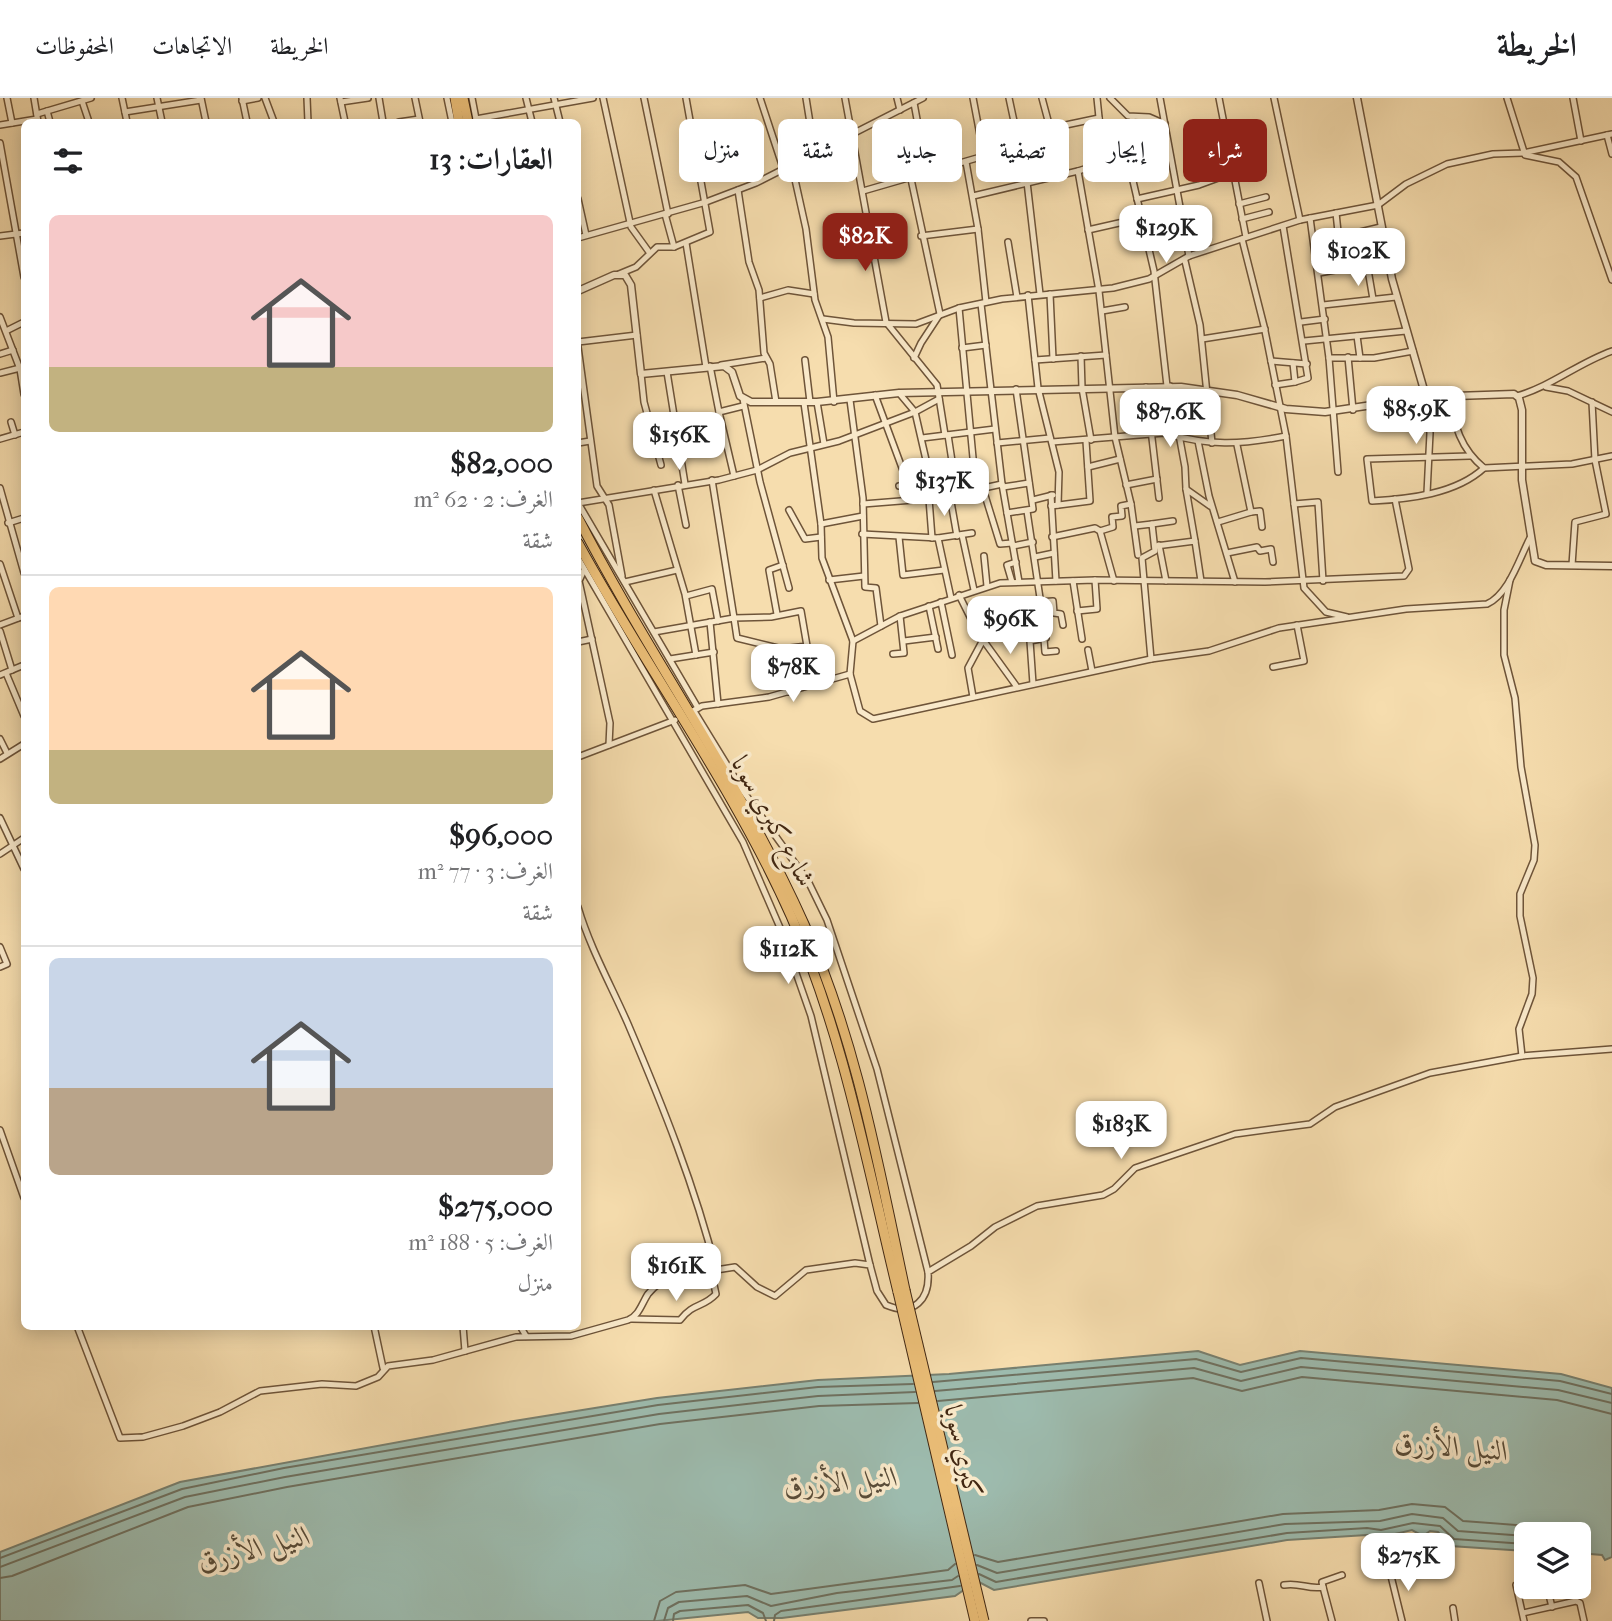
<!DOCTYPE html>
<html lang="ar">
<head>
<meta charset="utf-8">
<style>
	body { margin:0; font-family:"IM FELL French Canon",Amiri,serif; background:#f6f6f6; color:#202124; direction:rtl; height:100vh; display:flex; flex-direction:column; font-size:26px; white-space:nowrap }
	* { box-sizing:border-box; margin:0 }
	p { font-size:23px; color:#757577 }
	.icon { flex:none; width:38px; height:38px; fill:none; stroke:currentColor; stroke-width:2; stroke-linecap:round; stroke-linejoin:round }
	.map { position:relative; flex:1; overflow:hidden; direction:ltr }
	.side { position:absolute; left:21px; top:21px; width:560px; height:1211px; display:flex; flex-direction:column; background:#fff; border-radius:10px; box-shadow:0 4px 18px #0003; direction:rtl }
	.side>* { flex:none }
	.top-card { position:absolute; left:602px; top:21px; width:665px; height:63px; direction:rtl; display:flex; gap:14px }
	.tools { position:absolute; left:1514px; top:1424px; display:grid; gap:14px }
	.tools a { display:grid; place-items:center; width:77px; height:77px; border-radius:10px; background:#fff; box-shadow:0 4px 18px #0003; font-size:35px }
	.price { position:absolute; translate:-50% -60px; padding:0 16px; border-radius:14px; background:#fff; color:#222; font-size:23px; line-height:46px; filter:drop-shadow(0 2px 4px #0008) }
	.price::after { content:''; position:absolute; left:50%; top:42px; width:21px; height:16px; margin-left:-10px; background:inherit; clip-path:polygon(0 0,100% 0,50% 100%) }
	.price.current { background:#8f2418; color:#fff }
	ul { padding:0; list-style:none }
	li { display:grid; align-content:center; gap:14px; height:371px; padding:0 28px }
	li+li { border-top:2px solid #e0e0e0 }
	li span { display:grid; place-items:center; height:217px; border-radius:10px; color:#555 }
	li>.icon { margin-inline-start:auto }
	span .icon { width:126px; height:126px; fill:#fffc; stroke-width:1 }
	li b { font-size:30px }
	h2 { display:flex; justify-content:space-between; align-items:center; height:84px; padding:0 28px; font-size:30px }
	.tag { padding:0 24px; border-radius:10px; background:#fff; box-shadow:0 4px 18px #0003; font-size:24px; line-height:63px }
	.tag.current { background:#8f2418; color:#fff }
	header { display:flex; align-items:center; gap:42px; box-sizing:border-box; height:98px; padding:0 35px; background:#fff; border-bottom:2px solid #e0e0e0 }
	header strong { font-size:33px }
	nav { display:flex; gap:38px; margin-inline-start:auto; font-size:24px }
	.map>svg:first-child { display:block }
	.water { fill:#9dbbae; stroke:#788070; stroke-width:2 }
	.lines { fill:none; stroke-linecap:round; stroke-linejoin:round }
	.shore { stroke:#6f7160; stroke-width:2 }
	.minor-casing { stroke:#6e5439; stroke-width:8 }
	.tertiary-casing { stroke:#6e5439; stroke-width:9 }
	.trunk-casing { stroke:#412712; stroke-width:11 }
	.minor { stroke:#f9e9ca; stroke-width:5 }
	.tertiary { stroke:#f9e9ca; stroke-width:6 }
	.trunk { stroke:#ebbe77; stroke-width:9 }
	.trunk-bridge-casing { stroke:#412712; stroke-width:11; stroke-linecap:butt }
	.trunk-bridge { stroke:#ebbe77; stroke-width:9 }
	.labels { text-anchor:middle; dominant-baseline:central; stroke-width:7; stroke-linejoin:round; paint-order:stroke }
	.street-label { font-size:26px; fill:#412712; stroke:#f9e9ca }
	.water-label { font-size:28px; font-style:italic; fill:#584c39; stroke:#f9e9ca }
</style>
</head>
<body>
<header>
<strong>الخريطة</strong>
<nav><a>الخريطة</a><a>الاتجاهات</a><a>المحفوظات</a></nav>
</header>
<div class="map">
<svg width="1612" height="1523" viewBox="0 0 1612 1523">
	<rect width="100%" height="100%" fill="#f6ddae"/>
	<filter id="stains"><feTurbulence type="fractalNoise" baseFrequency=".00286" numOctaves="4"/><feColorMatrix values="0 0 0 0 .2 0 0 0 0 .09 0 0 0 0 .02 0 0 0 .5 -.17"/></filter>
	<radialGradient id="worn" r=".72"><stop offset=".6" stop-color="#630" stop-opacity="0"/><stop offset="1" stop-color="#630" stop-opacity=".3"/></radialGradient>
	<!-- water -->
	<polygon class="water" points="1198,1253 1240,1267 1300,1253 1561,1276 1612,1290 1612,1459 1605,1462 1602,1457 1579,1455 1578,1437 1526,1437 1526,1453 1450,1448 1438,1434 1430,1433 1423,1438 1412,1432 1382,1439 1367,1437 1287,1442 994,1492 977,1483 955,1498 782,1520 758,1520 748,1514 657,1523 0,1523 0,1454 180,1384 514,1323 657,1300 818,1282 949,1276"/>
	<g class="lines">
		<!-- shore -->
		<g class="shore">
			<polyline points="933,1284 1196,1261 1241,1274 1301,1260 1560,1283 1612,1296"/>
			<polyline points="935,1293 1194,1270 1241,1283 1301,1269 1558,1292 1612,1305"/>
			<polyline points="938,1303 1193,1280 1242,1293 1302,1279 1557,1302 1612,1316"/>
			<polyline points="975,1457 998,1464 1283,1416 1379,1412 1412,1406 1445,1409 1463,1423 1531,1428 1545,1437"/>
			<polyline points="0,1460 182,1391 284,1370 658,1307 818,1289 913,1286"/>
			<polyline points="977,1467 997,1475 1285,1426 1380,1423 1412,1416 1443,1420 1458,1433 1526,1438"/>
			<polyline points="0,1469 185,1399 285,1379 659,1316 818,1298 915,1294"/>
			<polyline points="979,1476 996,1484 1287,1435 1367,1430 1381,1432 1413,1425 1440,1428 1454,1441 1526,1446"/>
			<polyline points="0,1480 12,1478 188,1409 287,1389 660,1326 819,1308 918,1305"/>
			<polyline points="654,1523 660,1503 676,1494 745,1487 771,1496 948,1472 955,1466"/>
			<polyline points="664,1523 668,1510 679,1504 747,1498 771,1508 837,1495 952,1482 958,1478"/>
			<polyline points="673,1523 674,1516 680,1513 748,1507 763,1515 766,1523"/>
			<polyline points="774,1523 775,1517 781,1513 960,1488"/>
		</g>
		<defs>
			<g id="minor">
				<polyline points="7,0 12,25"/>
				<polyline points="34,0 38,24"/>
				<polyline points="122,0 127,24"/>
				<polyline points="157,0 162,24"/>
				<polyline points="201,0 206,24"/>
				<polyline points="242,0 247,24"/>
				<polyline points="265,0 274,24"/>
				<polyline points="307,0 308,24"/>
				<polyline points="340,0 345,24"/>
				<polyline points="379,0 383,24"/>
				<polyline points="415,0 420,24"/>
				<polyline points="447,0 452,24"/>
				<polyline points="472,0 476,21"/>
				<polyline points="526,0 532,24"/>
				<polyline points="554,0 560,24"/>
				<polyline points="603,0 631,129 649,154"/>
				<polyline points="644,0 668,116"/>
				<polyline points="760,0 784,73"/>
				<polyline points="806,0 815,56"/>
				<polyline points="845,0 886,224 937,287 945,337"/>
				<polyline points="897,0 900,12"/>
				<polyline points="1009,0 1027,84 1040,196"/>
				<polyline points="1042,0 1050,30"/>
				<polyline points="1097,0 1103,58 1097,67 1078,73 1099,193 1115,339 1131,406 1138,457"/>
				<polyline points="1110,0 1128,18 1149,19 1165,26"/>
				<polyline points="1160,0 1189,158"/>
				<polyline points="1219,0 1246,139"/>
				<polyline points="1274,0 1300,122"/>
				<polyline points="1507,0 1525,57 1559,64 1576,79 1612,182"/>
				<polyline points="1573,0 1581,43"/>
				<polyline points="82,3 89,24"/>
				<polyline points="242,3 258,0"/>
				<polyline points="341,4 368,0"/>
				<polyline points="914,5 927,76"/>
				<polyline points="47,13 50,24"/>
				<polyline points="125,14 201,2"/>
				<polyline points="37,16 91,0"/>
				<polyline points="1132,19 1136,49 1126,53 1154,173 1167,288"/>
				<polyline points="476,21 593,0"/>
				<polyline points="399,24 419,21"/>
				<polyline points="0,27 37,21"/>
				<polyline points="1018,37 1099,20"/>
				<polyline points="1607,37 1612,56"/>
				<polyline points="0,45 24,179"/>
				<polyline points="966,64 978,131 986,204"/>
				<polyline points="792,68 806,131 815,202 828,239 834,304"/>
				<polyline points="911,81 940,216 921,245 914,260"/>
				<polyline points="738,92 749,164 759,192 764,255 770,266 776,304"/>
				<polyline points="863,93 984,58 973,0"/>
				<polyline points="973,98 1078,73"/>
				<polyline points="578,101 586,137"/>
				<polyline points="1137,101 1199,87 1232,75"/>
				<polyline points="1239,106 1266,99"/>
				<polyline points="1336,115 1342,171"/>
				<polyline points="665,116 674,149"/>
				<polyline points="1310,120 1329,260 1338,374"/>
				<polyline points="1242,121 1269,114"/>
				<polyline points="1283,128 1308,280 1295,284"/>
				<polyline points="1088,132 1141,120"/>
				<polyline points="0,138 24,135"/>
				<polyline points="921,138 978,131"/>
				<polyline points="1339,139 1381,129"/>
				<polyline points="578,140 706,104 756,85 923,0"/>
				<polyline points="1242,141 1264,228 1286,338 1304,490 1326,514 1347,519"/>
				<polyline points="1008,144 1017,199"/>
				<polyline points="686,145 706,269"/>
				<polyline points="1185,163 1200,227 1212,345"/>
				<polyline points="1367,166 1373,201"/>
				<polyline points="1319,175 1388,162"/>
				<polyline points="619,176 636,169 657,149 674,149 710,134 686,0"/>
				<polyline points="1050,196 1053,261"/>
				<polyline points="1028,197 1038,290 1059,374 1058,407"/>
				<polyline points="760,200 788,192 814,196"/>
				<polyline points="981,206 1002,386 1019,484"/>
				<polyline points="1323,207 1396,199"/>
				<polyline points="959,210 976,392"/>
				<polyline points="1102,213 1125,209"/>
				<polyline points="0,219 20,271 24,296"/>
				<polyline points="823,221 854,225 916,226 959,210 1002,201 1113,190 1149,181 1189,158 1300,122 1378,107 1406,86 1447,66 1493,56 1523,55 1612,36"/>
				<polyline points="1301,224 1325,221"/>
				<polyline points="6,233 24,224"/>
				<polyline points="1357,238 1360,260"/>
				<polyline points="1202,241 1265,231"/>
				<polyline points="1304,243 1406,233"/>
				<polyline points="578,244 637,237"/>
				<polyline points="578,249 597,388 609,407 622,478"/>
				<polyline points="962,250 986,247"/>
				<polyline points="0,256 13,252"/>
				<polyline points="1081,258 1082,290 1091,342"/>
				<polyline points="1348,259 1353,312"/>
				<polyline points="1329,260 1374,260 1413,253"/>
				<polyline points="805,262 810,304"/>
				<polyline points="1035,262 1106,257"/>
				<polyline points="1271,263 1307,266"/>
				<polyline points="721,267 766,260"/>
				<polyline points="710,268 719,314"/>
				<polyline points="667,274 685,386"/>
				<polyline points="0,275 24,269"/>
				<polyline points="641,276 644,304 661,367"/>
				<polyline points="1275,287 1295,284 1293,265"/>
				<polyline points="1170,288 1185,369 1186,391"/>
				<polyline points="1146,289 1159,400"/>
				<polyline points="1546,289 1568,293 1612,314"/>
				<polyline points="899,295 915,314 935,401"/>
				<polyline points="875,297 908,386 899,388"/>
				<path d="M1451,297C1453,327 1461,351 1484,370L1572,366L1612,358"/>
				<path d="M1517,298C1552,288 1578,265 1612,253"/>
				<polyline points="1426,299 1430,335 1427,395"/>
				<polyline points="743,301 760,384 789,490"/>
				<polyline points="850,302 863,400 865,489 876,490 881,528"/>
				<polyline points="817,304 824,346"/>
				<polyline points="804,305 821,426 822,460 853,543 850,576"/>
				<polyline points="11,324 15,337"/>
				<polyline points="948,337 957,396"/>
				<polyline points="922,340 995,331"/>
				<polyline points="0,341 24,334"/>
				<polyline points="1198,343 1209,398 1235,484"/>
				<path d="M1052,344L1164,335C1209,348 1240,347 1286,338"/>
				<polyline points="578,345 590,343"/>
				<polyline points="997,345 1050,340"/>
				<polyline points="1237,347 1251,414 1260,413 1262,429"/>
				<path d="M1470,358L1367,361L1372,403C1409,401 1456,396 1484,370"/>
				<polyline points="1088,369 1120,361"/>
				<polyline points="904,374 928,366"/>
				<polyline points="734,378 719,314 743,308"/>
				<polyline points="678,387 686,427"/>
				<polyline points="1126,387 1157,381"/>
				<polyline points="1003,389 1029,385"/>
				<polyline points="0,390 24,475"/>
				<polyline points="983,391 1000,446 1012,445"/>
				<polyline points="654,392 685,496 696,557"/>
				<polyline points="1051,397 1056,483"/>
				<polyline points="950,398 957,438"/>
				<polyline points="929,401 932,440"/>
				<polyline points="1033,402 1053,397"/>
				<polyline points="578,405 719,382 757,372 790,355 839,343 915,314 939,301"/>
				<polyline points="578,405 698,610"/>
				<polyline points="863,406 938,400 1002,386"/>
				<polyline points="1294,406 1318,404 1323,483"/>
				<polyline points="1051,408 1090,403 1086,343"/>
				<polyline points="789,412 805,441 821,439"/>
				<polyline points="1027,413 1046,540 1030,543 1033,586"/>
				<polyline points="1007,415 1033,411 1016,291"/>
				<polyline points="1218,424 1251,414"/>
				<polyline points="8,425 24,420"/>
				<polyline points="821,426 863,418"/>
				<polyline points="1152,426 1173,423"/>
				<polyline points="1135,428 1152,426 1155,453 1142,460 1151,561"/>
				<polyline points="1100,433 1113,429 1112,419 1122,418 1121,408 1131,406"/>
				<polyline points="862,436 938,440 972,435"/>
				<polyline points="962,437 974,492"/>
				<polyline points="899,439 903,477 944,472"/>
				<polyline points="1052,439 1095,430 1100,433 1114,483"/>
				<polyline points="938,440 951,500"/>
				<polyline points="1195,443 1186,391 1210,408"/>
				<polyline points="1159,447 1166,483"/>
				<polyline points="1013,448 1033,444"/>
				<polyline points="1156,448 1195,443 1201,483"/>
				<polyline points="1227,455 1257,449 1260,453 1271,451 1273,464"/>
				<polyline points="984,458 987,488"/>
				<polyline points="1035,459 1054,455"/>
				<polyline points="578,460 743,744 781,832 811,918 870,1167"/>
				<polyline points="0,466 18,520"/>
				<polyline points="1572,467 1575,424 1606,416 1595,362 1592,304"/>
				<polyline points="584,472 579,483 610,625 609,647"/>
				<polyline points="829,482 864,478"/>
				<polyline points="1510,482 1504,512 1504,557 1515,600 1521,669 1535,747 1534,762 1520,796 1520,818 1533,880 1532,896 1519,931 1522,958"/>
				<polyline points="1073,483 1082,541"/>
				<polyline points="625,484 677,472"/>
				<polyline points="1012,484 1007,467 1016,464"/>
				<polyline points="959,497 978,535 1017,589"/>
				<polyline points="686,498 712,491 718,523"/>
				<polyline points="941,504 952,557"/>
				<polyline points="929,508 938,551"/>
				<polyline points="1017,511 1023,511 1024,505 1053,503 1054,515 1061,516 1063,527"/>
				<polyline points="1077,513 1097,511 1095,482"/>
				<polyline points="777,516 769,472 783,467"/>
				<polyline points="710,524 718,606"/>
				<polyline points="0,527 24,518"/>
				<polyline points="0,533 12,572"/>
				<polyline points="654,534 734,520 737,540 782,551 807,548 801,513 771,519 734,520 712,382"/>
				<polyline points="1044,541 1045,554 1056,553"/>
				<polyline points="853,543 900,518 1000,485 1095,482 1265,484 1404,478 1409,471 1395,401"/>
				<polyline points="904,543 936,539"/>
				<polyline points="578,544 592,541"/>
				<polyline points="782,551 788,594"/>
				<polyline points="1088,552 1092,573"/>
				<polyline points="893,556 904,555 900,518"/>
				<polyline points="670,561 714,554"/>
				<polyline points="1273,569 1304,563 1297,527"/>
				<polyline points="6,575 24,618"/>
				<polyline points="0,577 24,567"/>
				<polyline points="973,599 968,570 983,542"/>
				<polyline points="694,613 743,693 808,783 827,822 877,971 928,1174"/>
				<path d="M689,615L702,608L769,599L850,576L860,613L873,621L1151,561L1209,553L1279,530L1406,511L1487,506C1509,496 1519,461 1530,440"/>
				<polyline points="0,641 7,655"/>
				<polyline points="578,659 675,622"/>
				<polyline points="0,661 24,646"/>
				<polyline points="0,720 24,771"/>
				<polyline points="0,756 24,740"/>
				<polyline points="0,849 7,866 0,869"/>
				<polyline points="0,1032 24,1100"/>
				<path d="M716,1172L735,1169L757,1189L775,1198L806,1172L855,1165L870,1167L877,1193L886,1207C914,1219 930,1201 928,1174L971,1148L995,1129L1037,1108L1103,1097L1114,1091L1135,1070L1235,1036L1310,1026L1335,1009L1430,975L1522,958L1612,951"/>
				<path d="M632,1221L680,1222C694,1204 703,1210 716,1196L711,1173"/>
				<path d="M77,1228L120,1340L143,1339L183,1328L220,1314L260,1293L322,1286L356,1288L378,1279L388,1268L433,1262L516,1239L571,1238L628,1222C639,1218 642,1205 648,1196C664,1175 692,1175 716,1172C695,1088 662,1006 628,926C611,887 590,850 578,809"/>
				<polyline points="374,1228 383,1270"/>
				<polyline points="463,1228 465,1253"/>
				<polyline points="520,1228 526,1238"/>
				<polyline points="1390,1474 1402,1523"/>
				<polyline points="1259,1485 1267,1523"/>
				<path d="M1284,1487C1300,1484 1308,1492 1323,1489L1322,1484L1342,1477"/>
				<polyline points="1323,1489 1332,1523"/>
				<polyline points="1547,1489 1552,1509"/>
				<polyline points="1453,1510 1455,1523"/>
				<polyline points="1523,1515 1576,1503 1580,1505 1584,1523"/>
				<polyline points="1031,1523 1044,1523"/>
				<polyline points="1524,1523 1516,1487 1526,1483"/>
			</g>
			<g id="tertiary">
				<polyline points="1357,0 1392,181 1426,299"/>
				<polyline points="578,193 614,177 625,177 631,187 641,276 724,268 732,274 740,298 751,304 817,304 899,295 1181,289 1237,297 1286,311 1325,314 1426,299 1514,296 1519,300 1522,312 1522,382 1535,463 1546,467 1612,468"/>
			</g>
			<g id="trunk">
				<polyline points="455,0 459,24"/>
				<polyline points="463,0 468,24"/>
				<path d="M578,420C649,558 741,685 804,826C856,941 879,1070 905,1192"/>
				<path d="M578,445C646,570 733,687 791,818C844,938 867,1067 898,1194"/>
			</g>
		</defs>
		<!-- minor casing -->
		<use href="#minor" class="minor-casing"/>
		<!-- tertiary casing -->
		<use href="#tertiary" class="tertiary-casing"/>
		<!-- trunk casing -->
		<use href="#trunk" class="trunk-casing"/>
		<!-- minor -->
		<use href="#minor" class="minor"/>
		<!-- tertiary -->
		<use href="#tertiary" class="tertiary"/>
		<!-- trunk -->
		<use href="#trunk" class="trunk"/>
		<defs>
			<g id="trunk-bridge">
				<polyline points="905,1192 984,1523"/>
				<polyline points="898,1194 975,1523"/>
			</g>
		</defs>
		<!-- trunk-bridge casing -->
		<use href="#trunk-bridge" class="trunk-bridge-casing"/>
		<!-- trunk-bridge -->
		<use href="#trunk-bridge" class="trunk-bridge"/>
	</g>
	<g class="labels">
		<!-- street labels -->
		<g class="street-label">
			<text transform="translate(773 723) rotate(61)">شارع كبري سوبا</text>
			<text transform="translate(963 1353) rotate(77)">كبري سوبا</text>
		</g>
		<!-- water labels -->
		<g class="water-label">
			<text transform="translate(1452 1348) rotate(5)">النيل الأزرق</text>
			<text transform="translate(841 1383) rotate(-5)">النيل الأزرق</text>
			<text transform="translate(254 1450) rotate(-14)">النيل الأزرق</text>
		</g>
	</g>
	<rect width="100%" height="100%" filter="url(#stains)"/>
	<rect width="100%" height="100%" fill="url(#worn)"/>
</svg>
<div class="tools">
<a><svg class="icon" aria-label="layers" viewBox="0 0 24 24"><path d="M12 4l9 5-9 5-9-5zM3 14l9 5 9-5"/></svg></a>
</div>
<b class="price" style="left:1166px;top:167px">$129K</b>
<b class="price current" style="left:865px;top:175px">$82K</b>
<b class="price" style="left:1358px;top:190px">$102K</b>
<b class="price" style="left:1416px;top:348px">$85.9K</b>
<b class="price" style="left:1170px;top:351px">$87.6K</b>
<b class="price" style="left:679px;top:374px">$156K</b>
<b class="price" style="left:944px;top:420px">$137K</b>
<b class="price" style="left:1010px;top:558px">$96K</b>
<b class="price" style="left:793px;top:606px">$78K</b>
<b class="price" style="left:788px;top:888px">$112K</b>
<b class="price" style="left:1121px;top:1063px">$183K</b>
<b class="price" style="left:676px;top:1205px">$161K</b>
<b class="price" style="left:1408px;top:1495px">$275K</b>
<div class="top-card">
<a class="tag current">شراء</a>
<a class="tag">إيجار</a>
<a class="tag">تصفية</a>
<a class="tag">جديد</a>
<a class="tag">شقة</a>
<a class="tag">منزل</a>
</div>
<section class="side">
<h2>العقارات: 13<svg class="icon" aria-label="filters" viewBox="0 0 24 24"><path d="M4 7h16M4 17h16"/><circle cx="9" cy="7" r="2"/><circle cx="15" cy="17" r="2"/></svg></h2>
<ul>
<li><span style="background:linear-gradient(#f6c9c9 70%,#c2b280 0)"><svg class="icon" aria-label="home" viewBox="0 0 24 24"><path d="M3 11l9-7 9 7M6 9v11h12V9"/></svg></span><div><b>$82,000</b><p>الغرف: 2 · 62 m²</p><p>شقة</p></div></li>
<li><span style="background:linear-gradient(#ffd9b3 75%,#c2b280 0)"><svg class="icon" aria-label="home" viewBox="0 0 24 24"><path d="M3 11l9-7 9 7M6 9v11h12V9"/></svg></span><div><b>$96,000</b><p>الغرف: 3 · 77 m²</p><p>شقة</p></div></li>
<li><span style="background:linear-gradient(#c9d6e8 60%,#b9a48a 0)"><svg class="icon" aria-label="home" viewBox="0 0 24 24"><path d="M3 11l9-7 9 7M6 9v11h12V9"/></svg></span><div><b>$275,000</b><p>الغرف: 5 · 188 m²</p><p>منزل</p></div></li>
</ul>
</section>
</div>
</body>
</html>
